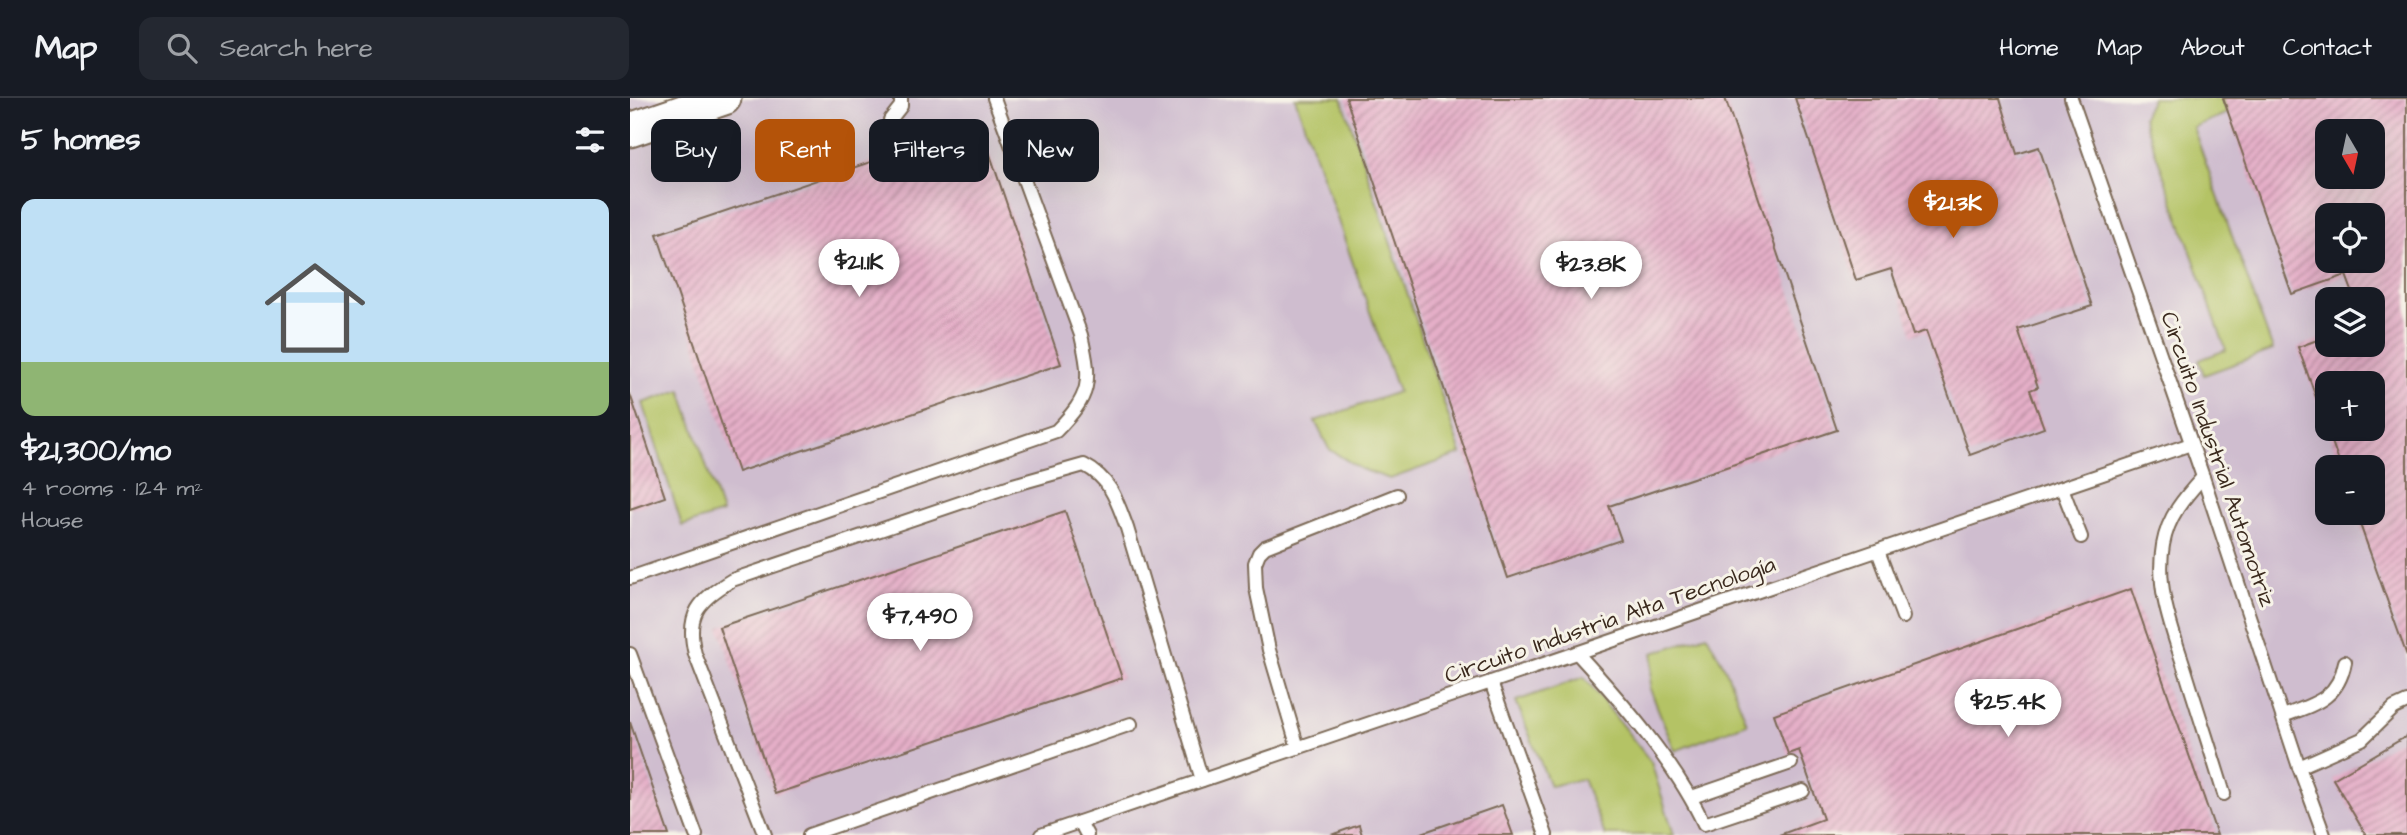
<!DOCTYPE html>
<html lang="en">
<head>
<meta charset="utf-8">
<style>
	body { margin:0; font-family:"Architects Daughter",sans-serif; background:#242831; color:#f1f3f6; height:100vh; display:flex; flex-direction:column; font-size:26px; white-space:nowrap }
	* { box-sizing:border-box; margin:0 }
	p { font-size:23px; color:#9ea1a6 }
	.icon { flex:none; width:38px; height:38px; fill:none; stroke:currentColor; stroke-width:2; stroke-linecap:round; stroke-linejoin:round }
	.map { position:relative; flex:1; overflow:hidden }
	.drawer { display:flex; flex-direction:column; background:#171b24; width:630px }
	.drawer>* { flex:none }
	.banner { position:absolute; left:21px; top:21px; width:665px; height:63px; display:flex; gap:14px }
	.needle { width:46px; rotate:171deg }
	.buttons { position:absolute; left:1685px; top:21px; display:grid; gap:14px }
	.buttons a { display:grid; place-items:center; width:70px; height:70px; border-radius:14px; background:#171b24; box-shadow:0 7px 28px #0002; font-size:35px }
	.price { position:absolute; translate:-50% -60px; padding:0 16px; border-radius:24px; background:#fff; color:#222; font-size:23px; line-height:46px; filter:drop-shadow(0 2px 4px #0008) }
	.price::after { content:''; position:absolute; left:50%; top:42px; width:21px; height:16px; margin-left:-10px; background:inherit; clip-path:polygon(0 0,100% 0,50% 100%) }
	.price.selected { background:#b45309; color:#fff }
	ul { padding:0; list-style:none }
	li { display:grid; align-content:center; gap:14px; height:371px; padding:0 21px }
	li span { display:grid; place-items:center; height:217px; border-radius:14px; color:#555 }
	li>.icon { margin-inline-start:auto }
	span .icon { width:126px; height:126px; fill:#fffc; stroke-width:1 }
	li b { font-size:30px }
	h2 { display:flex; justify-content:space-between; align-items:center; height:84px; padding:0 21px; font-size:30px }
	.tag { padding:0 24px; border-radius:14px; background:#171b24; box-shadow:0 7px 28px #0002; font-size:24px; line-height:63px }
	.tag.selected { background:#b45309; color:#fff }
	header { display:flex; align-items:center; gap:42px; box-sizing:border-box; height:98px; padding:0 35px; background:#171b24; border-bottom:2px solid #363941 }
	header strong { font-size:33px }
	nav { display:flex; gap:38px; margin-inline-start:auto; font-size:24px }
	.search { width:490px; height:63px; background:#242831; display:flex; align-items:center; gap:18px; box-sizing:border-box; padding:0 24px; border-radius:14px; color:#9ea1a6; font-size:26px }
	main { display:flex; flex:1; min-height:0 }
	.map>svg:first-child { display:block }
	.industrial { fill:#cfbdcf; fill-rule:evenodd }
	.green { fill:#b4c365; stroke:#787642; stroke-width:2 }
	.building { fill:url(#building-hatch); fill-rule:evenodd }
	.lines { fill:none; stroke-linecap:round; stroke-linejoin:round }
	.lane-casing { stroke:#7b6956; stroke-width:16 }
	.secondary-casing { stroke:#7b6956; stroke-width:37 }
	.lane { stroke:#fff; stroke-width:12 }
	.secondary { stroke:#fff; stroke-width:33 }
	.labels { text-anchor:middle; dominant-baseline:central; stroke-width:6; stroke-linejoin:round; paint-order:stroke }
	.street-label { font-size:23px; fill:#3b2a1e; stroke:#f7f3e8 }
</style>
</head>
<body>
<header>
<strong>Map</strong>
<div class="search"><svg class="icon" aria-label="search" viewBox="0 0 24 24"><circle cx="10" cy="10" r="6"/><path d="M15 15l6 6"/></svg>Search here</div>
<nav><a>Home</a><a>Map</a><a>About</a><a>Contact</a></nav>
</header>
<main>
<section class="drawer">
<h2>5 homes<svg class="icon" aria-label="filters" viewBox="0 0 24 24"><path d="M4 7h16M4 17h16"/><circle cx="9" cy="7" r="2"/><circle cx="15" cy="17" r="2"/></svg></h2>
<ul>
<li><span style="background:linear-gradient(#bfe0f5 75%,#8fb573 0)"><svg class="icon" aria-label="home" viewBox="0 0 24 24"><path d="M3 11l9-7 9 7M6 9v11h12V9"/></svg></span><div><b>$21,300/mo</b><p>4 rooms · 124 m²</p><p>House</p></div></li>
</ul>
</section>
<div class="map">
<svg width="1777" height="737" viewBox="0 0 1777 737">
	<defs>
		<pattern id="building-hatch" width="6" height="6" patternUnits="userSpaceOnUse" patternTransform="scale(1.75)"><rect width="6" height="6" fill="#e5afc8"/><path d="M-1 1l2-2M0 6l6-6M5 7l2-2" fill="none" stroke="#bb8fa2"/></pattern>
	</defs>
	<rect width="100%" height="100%" fill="#f7f3e8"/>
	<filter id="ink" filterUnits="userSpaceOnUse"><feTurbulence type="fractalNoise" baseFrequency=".0143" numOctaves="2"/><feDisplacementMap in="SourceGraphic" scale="14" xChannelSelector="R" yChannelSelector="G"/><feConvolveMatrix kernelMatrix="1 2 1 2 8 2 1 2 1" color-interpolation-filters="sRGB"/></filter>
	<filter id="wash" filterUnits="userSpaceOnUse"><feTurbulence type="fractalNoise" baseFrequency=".00686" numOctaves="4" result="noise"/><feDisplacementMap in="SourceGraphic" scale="28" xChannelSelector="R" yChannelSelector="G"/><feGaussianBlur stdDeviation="1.57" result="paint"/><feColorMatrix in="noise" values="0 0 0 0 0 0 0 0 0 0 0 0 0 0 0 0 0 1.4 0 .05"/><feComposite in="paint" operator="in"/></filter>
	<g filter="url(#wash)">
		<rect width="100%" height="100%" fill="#f1ddbe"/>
		<!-- industrial -->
		<path class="industrial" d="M0,0H1777V737H0ZM1698,33H1743V79H1698ZM1698,117H1743V163H1698ZM1698,201H1743V247H1698ZM1698,285H1743V331H1698ZM1698,369H1743V415H1698Z"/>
		<!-- green -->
		<g class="green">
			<polygon points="665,0 712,0 831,356 760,381 731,371 699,351 685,323 768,294"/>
			<polygon points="1522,0 1593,0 1598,15 1563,29 1643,252 1574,277 1569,262 1596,252 1513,19"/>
			<polygon points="51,292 92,415 52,428 13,305"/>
			<polygon points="1077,537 1095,570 1117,625 1045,653 1020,591 1023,555"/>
			<polygon points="954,579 1021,664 1044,737 975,737 953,681 920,688 886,603"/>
		</g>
		<g id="blocks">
			<!-- building -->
			<g class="building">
				<polygon points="716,0 1095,0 1207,332 979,408 991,442 878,480"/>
				<polygon points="1165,0 1370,0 1387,56 1409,49 1462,208 1388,232 1408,289 1400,292 1414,330 1340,357 1296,233 1283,237 1261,171 1226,182"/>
				<path d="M1593,0H1777V558L1726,415H1743V369H1711L1668,249L1698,238V247H1743V201H1725L1716,177L1662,196ZM1698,33H1743V79H1698ZM1698,117H1743V163H1698ZM1698,285H1743V331H1698Z"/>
				<polygon points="350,27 431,266 108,374 27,136"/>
				<polygon points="0,296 35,399 0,411"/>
				<polygon points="435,413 492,580 145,696 89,529"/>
				<polygon points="1501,491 1587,737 1149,737 1193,721 1169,652 1158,656 1144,616"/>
				<polygon points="0,624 39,737 0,737"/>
				<polygon points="1777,638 1777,737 1736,737 1703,681"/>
				<polygon points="872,707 883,737 786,737"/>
				<polygon points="729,727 732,737 701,737"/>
			</g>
		</g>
	</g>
	<g filter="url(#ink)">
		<use href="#blocks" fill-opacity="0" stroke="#7b6956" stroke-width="2"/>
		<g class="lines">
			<defs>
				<g id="lane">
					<polyline points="1441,0 1573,379 1669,669 1694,737"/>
					<polyline points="260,22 271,8 271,0"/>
					<path d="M1573,379C1554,400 1538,418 1533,447C1525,492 1544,536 1557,578C1569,617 1582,656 1594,696"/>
					<polyline points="1432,390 1451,439"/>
					<polyline points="1248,453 1273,519"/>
					<path d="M0,480L426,333C461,297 462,285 451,237L364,0"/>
					<path d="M947,555C992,604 1046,666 1074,726L1173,693"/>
					<polyline points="0,556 66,737"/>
					<polyline points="861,584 916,737"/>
					<path d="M1653,618C1685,606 1708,601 1715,564"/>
					<polyline points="668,650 639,552 626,490 625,465 629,455 635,449 767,397"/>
					<polyline points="1669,669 1732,641 1764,610 1777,604"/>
					<polyline points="1062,699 1161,665"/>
					<polyline points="450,724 457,737"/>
					<path d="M135,737L65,556C55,516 69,502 102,482L383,387L454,367C481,381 487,403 497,430L572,682"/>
					<polyline points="179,737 501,626"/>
					<polyline points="411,737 1561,346"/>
				</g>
				<polyline id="secondary" points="0,32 94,0"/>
			</defs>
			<!-- lane casing -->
			<use href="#lane" class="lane-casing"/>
			<!-- secondary casing -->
			<use href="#secondary" class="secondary-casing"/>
			<!-- lane -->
			<use href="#lane" class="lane"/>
			<!-- secondary -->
			<use href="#secondary" class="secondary"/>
		</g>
	</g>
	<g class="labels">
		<!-- street labels -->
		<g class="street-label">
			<text transform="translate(1588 361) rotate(71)">Circuito Industrial Automotriz</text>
			<text transform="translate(980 522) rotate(-19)">Circuito Industria Alta Tecnología</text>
		</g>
	</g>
</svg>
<div class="buttons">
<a><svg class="needle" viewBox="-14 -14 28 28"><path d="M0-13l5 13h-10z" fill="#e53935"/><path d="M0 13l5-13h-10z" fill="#9ea1a6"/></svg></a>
<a><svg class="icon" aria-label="locate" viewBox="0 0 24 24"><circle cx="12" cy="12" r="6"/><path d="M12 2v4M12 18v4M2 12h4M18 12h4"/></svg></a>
<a><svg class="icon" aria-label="layers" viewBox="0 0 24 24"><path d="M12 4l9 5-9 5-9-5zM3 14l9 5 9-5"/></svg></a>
<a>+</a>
<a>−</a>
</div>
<b class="price selected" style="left:1323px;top:142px">$21.3K</b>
<b class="price" style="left:229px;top:201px">$21.1K</b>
<b class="price" style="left:961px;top:203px">$23.8K</b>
<b class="price" style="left:290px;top:555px">$7,490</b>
<b class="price" style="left:1378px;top:641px">$25.4K</b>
<div class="banner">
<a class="tag">Buy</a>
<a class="tag selected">Rent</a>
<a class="tag">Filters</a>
<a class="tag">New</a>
</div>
</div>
</main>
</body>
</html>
